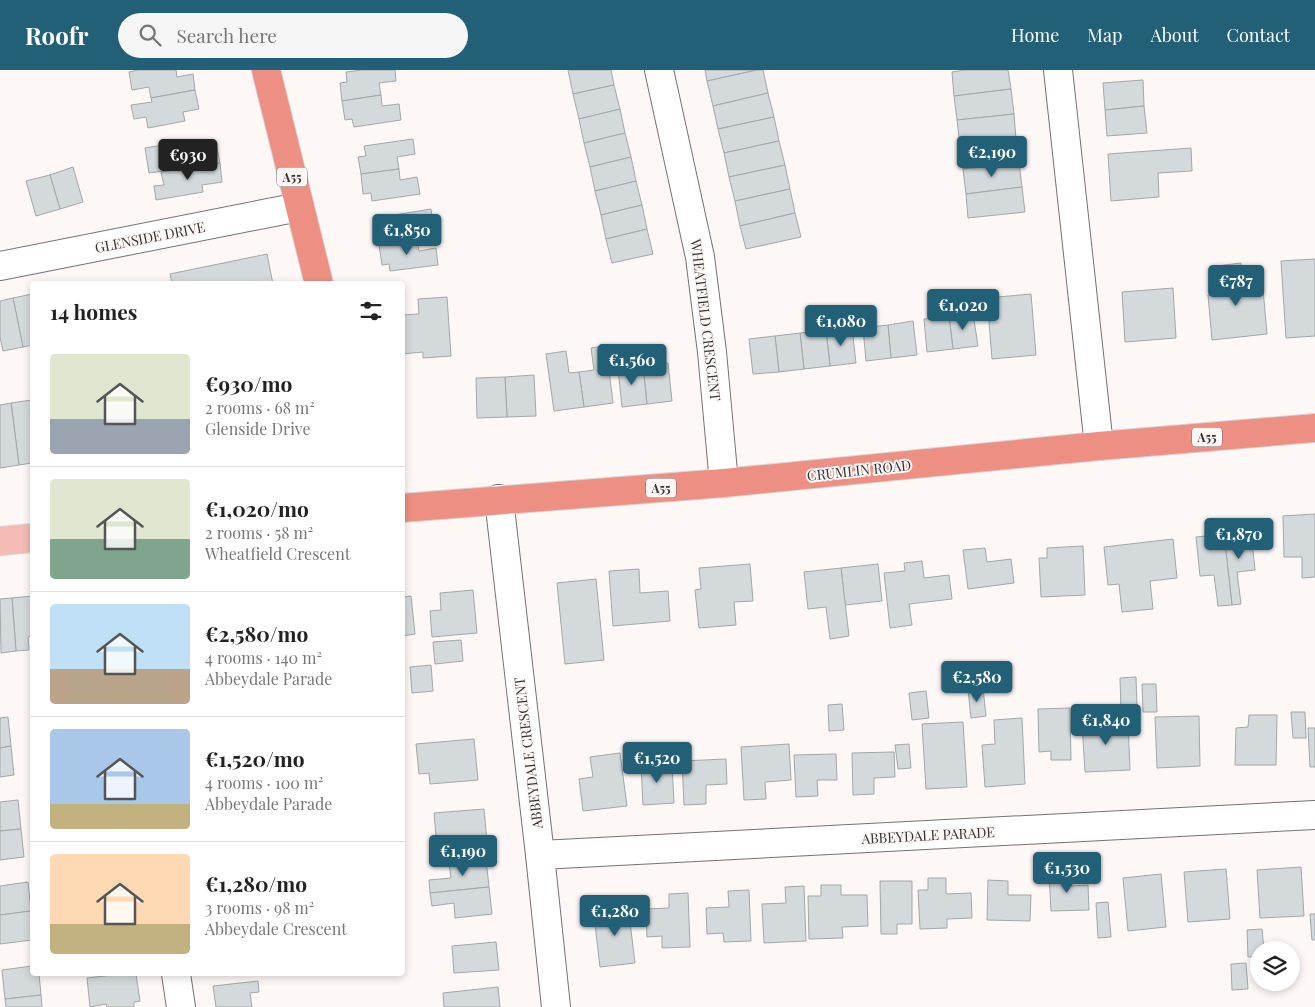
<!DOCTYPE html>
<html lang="en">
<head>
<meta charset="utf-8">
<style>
	body { margin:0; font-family:"Playfair Display",serif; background:#f6f6f6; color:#222; height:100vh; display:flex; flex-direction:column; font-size:19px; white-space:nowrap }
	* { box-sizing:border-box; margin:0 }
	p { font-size:16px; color:#767676 }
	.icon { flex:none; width:28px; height:28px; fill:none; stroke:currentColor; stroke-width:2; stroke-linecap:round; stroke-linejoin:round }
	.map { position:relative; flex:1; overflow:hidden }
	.panel { position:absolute; left:30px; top:211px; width:375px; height:695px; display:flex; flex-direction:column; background:#fff; border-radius:5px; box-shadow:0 2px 8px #0003 }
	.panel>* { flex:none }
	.tools { position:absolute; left:1250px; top:871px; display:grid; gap:10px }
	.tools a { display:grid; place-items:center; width:50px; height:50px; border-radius:50%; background:#fff; box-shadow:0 2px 8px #0003; font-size:25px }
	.price { position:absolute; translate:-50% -42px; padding:0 11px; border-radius:5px; background:#216076; color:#fff; font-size:16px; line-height:32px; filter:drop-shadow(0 1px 2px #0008) }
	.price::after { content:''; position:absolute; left:50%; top:30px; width:15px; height:11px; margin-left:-8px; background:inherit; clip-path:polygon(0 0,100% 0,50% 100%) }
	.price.on { background:#222; color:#fff }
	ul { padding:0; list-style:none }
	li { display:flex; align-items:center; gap:15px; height:125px; padding:0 20px }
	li+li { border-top:1px solid #e0e0e0 }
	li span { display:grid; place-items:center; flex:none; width:140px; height:100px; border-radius:5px; color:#555 }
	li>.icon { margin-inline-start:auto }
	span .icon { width:60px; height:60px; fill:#fffc; stroke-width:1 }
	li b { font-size:21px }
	h2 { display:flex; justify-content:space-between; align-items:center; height:60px; padding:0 20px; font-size:21px }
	header { display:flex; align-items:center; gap:30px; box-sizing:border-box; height:70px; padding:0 25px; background:#216076; color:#fff }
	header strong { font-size:24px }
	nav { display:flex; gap:28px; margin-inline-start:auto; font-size:18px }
	.search { width:350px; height:45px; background:#f6f6f6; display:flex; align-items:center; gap:12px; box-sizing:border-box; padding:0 18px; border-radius:28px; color:#767676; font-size:19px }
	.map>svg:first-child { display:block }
	.building { fill:#d4d9db; stroke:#a2a7a9 }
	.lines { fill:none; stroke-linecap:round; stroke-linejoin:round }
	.minor-casing { stroke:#767271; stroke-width:30 }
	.major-casing { stroke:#d6d6d6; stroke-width:30 }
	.highway-casing { stroke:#d6d6d6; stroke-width:30 }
	.minor { stroke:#fff; stroke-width:28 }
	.major { stroke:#f5bcb5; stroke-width:28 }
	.highway { stroke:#ee8f83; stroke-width:28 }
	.labels { text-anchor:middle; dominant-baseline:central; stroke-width:4; stroke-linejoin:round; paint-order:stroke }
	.shield { fill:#fdf7f6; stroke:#706d6d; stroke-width:1 }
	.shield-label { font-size:12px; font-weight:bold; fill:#343232 }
	.street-label { font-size:14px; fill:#343232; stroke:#fdf7f6 }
</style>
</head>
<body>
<header>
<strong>Roofr</strong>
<div class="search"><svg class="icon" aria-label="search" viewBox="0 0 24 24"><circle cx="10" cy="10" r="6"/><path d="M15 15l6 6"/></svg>Search here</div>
<nav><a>Home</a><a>Map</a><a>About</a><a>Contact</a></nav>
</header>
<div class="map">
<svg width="1315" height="937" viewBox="0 0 1315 937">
	<rect width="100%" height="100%" fill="#fdf7f6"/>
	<!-- building -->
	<g class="building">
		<polygon points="138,0 176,0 177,7 193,4 195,20 151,28 149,17 132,20 129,2"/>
		<polygon points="362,0 395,0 396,11 379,13 381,25 342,31 340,13 347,12 346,2"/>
		<polygon points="568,0 611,0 614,15 573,24"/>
		<polygon points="705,0 757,0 707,11"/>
		<polygon points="757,0 763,0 768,23 713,36 707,11"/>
		<polygon points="965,0 1008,0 1011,19 954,26 952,2"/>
		<polygon points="1143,10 1144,36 1105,40 1103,13"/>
		<polygon points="614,15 620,39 579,49 573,24"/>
		<polygon points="1011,19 1014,44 957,50 954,26"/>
		<polygon points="195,20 199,39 183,42 185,51 148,58 146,47 134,49 131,35 152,32 151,28"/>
		<polygon points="768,23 774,47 718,59 713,36"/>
		<polygon points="381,25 382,36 399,34 401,50 354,57 352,49 345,50 342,31"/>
		<polygon points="1144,36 1147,63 1107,66 1105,40"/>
		<polygon points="620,39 625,63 584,73 579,49"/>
		<polygon points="1014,44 1016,69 960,75 957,50"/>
		<polygon points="774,47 779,71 724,83 718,59"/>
		<polygon points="625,63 631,87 590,97 584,73"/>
		<polygon points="413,69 415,84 397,87 399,99 361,104 358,87 366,86 364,76"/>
		<polygon points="1016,69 1019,93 963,99 960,75"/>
		<polygon points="195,70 196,76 216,73 220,93 149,103 145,78"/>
		<polygon points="779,71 785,95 729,107 724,83"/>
		<polygon points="1191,78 1192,101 1158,103 1159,127 1111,131 1108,84"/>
		<polygon points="631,87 636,111 595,121 590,97"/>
		<polygon points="220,93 222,112 202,115 203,122 156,130 154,116 164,115 161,102"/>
		<polygon points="1019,93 1022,117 966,124 963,99"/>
		<polygon points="785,95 790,119 735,131 729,107"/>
		<polygon points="73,97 83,132 60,139 50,105"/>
		<polygon points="399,99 400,110 417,107 420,124 372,131 371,123 363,124 361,104"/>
		<polygon points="50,105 60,139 36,146 26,111"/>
		<polygon points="636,111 642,135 601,145 595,121"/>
		<polygon points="1022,117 1025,142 968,148 966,124"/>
		<polygon points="790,119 795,143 740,156 735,131"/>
		<polygon points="642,135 647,159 606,169 601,145"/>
		<polygon points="431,139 433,155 415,158 417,170 379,175 376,158 384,157 382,147"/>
		<polygon points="795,143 801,167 746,179 740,156"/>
		<polygon points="647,159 653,184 612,193 606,169"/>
		<polygon points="417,170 419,181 436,178 438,195 390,201 389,194 382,195 379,175"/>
		<polygon points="267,184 273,214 172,214 170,204"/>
		<polygon points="1315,189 1315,266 1286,268 1281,191"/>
		<polygon points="1241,193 1244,222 1263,219 1267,264 1212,270 1208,225 1220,224 1217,196"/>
		<polygon points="1173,218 1176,268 1125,272 1122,222"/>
		<polygon points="32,224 32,275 23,277 13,228"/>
		<polygon points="1031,224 1036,285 992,289 987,228"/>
		<polygon points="447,227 451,286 423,288 423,282 402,284 402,245 419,244 418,229"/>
		<polygon points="13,228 23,277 3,281 0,267 0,231"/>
		<polygon points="973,243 978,276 953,279 949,246"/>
		<polygon points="949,246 953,279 927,282 924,249"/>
		<polygon points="913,251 917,285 891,288 888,255"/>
		<polygon points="888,255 891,288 866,291 863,258"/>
		<polygon points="852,258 856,293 830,296 826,260"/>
		<polygon points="826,260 830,296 804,299 800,263"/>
		<polygon points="800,263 804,299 779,302 775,266"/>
		<polygon points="775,266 779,302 753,304 749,269"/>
		<polygon points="606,276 613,333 584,337 579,302 594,300 591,278"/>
		<polygon points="566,281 569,303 579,302 584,337 554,341 546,284"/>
		<polygon points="668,293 672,331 647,334 643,296"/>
		<polygon points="643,296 647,334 622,337 618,299"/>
		<polygon points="534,305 536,346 507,347 505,307"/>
		<polygon points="505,307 507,347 477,348 476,308"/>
		<polygon points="32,330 32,393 19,395 11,333"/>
		<polygon points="11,333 19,395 0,398 0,335"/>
		<polygon points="1315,444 1315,507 1302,508 1302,487 1284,487 1283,446"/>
		<polygon points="1251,461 1255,500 1237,502 1241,534 1232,535 1224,464"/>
		<polygon points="1224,464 1232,535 1218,536 1214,505 1200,506 1196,467"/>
		<polygon points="1173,469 1177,508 1150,511 1153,539 1122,542 1119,514 1108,515 1104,477"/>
		<polygon points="1083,476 1085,525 1041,527 1039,488 1047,488 1047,478"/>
		<polygon points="985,478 987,492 1011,489 1014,513 968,519 963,480"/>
		<polygon points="922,491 924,508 949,505 952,529 909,534 912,555 890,558 884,503 905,501 904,493"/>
		<polygon points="750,494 753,531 734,532 736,555 699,558 695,520 701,519 699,498"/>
		<polygon points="878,494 882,531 845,535 841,498"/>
		<polygon points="841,498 849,566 830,569 826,537 808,539 804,502"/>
		<polygon points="639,499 640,523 668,521 670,551 613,556 609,501"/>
		<polygon points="596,509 604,590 565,594 557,513"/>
		<polygon points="473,520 477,563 432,567 430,541 441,540 440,523"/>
		<polygon points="32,526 32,566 28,567 29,580 16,581 12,528"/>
		<polygon points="411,526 415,564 402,566 402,527"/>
		<polygon points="12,528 16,581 1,583 0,529"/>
		<polygon points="461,570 463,591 435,594 433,572"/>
		<polygon points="431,595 433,621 412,623 410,597"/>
		<polygon points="1136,607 1137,638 1121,639 1120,608"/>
		<polygon points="1142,614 1156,614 1157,642 1143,642"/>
		<polygon points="983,618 986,646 971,648 968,620"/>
		<polygon points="926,621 929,648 912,650 909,623"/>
		<polygon points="842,634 844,660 829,661 828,635"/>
		<polygon points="1070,638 1071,690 1051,690 1051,681 1039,682 1038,639"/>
		<polygon points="1291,642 1305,642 1306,668 1293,668"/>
		<polygon points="1249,645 1277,645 1276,695 1235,695 1236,658 1248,657"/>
		<polygon points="1199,646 1200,696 1157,698 1155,647"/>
		<polygon points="8,647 11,676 0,678 0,648"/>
		<polygon points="1022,648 1025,714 985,717 982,675 995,674 994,650"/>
		<polygon points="1128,651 1130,700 1085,702 1082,653"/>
		<polygon points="963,652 967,717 926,719 922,654"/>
		<polygon points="1308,658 1315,658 1315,697 1310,697"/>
		<polygon points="474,669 478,710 430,714 429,703 419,704 416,674"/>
		<polygon points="789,674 791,710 765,712 766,729 744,730 741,677"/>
		<polygon points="909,674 911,698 898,699 895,675"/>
		<polygon points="11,676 14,705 0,707 0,678"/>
		<polygon points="894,682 895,707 874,708 874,724 853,725 852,683"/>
		<polygon points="620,683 627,736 583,741 579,709 593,707 590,687"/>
		<polygon points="836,684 837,710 817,710 818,726 796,727 794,685"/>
		<polygon points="726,689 727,714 706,715 706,734 684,735 682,691"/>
		<polygon points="672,693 674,733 643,735 641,694"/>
		<polygon points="18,730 21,759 0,761 0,732"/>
		<polygon points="484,739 487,772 437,777 434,743"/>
		<polygon points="21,759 24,787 0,790 0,761"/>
		<polygon points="486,789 489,817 430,823 429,810 451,808 449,793"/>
		<polygon points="1301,797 1304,846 1260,848 1257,800"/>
		<polygon points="1226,799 1230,849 1188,852 1184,802"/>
		<polygon points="1070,803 1071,816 1088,815 1089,840 1051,841 1049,804"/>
		<polygon points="1161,804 1166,857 1128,861 1123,808"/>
		<polygon points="928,808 946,808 946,824 971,823 972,848 947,849 947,858 920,859 918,820 928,820"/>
		<polygon points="988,810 1008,811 1008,825 1031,825 1030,851 987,850"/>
		<polygon points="880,811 912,811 912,854 897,854 897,864 881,864"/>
		<polygon points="28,812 31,841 0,845 0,816"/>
		<polygon points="821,815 841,815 841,825 867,825 868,856 842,857 843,868 809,869 808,826 821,826"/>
		<polygon points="804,816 806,871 764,873 762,834 786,833 785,817"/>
		<polygon points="489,817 492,844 455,848 454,833 432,836 430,823"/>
		<polygon points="749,820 751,871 724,872 723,863 707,864 706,838 729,837 728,821"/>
		<polygon points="688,823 690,877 662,878 662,866 647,867 646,839 669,838 669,824"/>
		<polygon points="1108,832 1111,867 1098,868 1096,833"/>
		<polygon points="628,836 635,893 600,897 594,846 606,844 605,839"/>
		<polygon points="31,841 32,870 0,874 0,845"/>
		<polygon points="1310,844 1315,844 1315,870 1312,870"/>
		<polygon points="1262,859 1264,880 1259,880 1259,886 1248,887 1247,860"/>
		<polygon points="496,872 499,900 454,903 452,876"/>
		<polygon points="1246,893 1248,919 1232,920 1231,894"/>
		<polygon points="32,896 32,904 39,904 41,925 5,929 2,900"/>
		<polygon points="122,904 136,904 140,931 134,932 134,937 107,937 106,934 90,937 87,908"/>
		<polygon points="258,911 259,922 250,923 252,937 216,937 213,916"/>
		<polygon points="498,917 500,937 444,937 443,923"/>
		<polygon points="41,925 42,937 6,937 5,929"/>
	</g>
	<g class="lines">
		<defs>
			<g id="minor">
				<polyline points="659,0 700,187 712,282 724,413"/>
				<polyline points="1058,0 1099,376"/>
				<polyline points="0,196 299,137"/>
				<polyline points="499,429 540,785 556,937"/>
				<polyline points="540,785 1315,745"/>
				<polyline points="176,904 181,937"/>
			</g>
			<polyline id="major" points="0,471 32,468"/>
			<g id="highway">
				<polyline points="266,0 319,214"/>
				<polyline points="402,438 724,413 1099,376 1315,358"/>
			</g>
		</defs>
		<!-- minor casing -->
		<use href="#minor" class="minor-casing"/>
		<!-- major casing -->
		<use href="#major" class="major-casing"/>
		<!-- highway casing -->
		<use href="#highway" class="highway-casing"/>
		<!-- minor -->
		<use href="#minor" class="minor"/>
		<!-- major -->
		<use href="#major" class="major"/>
		<!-- highway -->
		<use href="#highway" class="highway"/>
	</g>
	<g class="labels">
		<!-- shield labels -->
		<g class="shield">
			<rect x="277" y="97.5" width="30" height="19" rx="4"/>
			<rect x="1192" y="357.5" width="30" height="19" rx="4"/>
			<rect x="646" y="408.5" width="30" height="19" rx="4"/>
		</g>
		<g class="shield-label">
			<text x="292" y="107">A55</text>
			<text x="1207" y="367">A55</text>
			<text x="661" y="418">A55</text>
		</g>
		<!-- street labels -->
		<g class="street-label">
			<text transform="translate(150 167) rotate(-11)">GLENSIDE DRIVE</text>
			<text transform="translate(706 250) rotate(83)">WHEATFIELD CRESCENT</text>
			<text transform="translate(859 400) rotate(-6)">CRUMLIN ROAD</text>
			<text transform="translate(528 683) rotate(-97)">ABBEYDALE CRESCENT</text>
			<text transform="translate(928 765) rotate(-3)">ABBEYDALE PARADE</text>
		</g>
	</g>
</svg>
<div class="tools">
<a><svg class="icon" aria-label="layers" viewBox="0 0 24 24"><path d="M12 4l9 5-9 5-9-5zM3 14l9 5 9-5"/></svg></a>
</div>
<b class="price" style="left:992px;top:108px">€2,190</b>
<b class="price on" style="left:188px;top:111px">€930</b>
<b class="price" style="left:407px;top:186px">€1,850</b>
<b class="price" style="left:1236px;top:237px">€787</b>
<b class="price" style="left:963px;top:261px">€1,020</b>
<b class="price" style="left:841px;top:277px">€1,080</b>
<b class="price" style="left:632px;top:316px">€1,560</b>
<b class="price" style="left:1239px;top:490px">€1,870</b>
<b class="price" style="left:977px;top:633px">€2,580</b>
<b class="price" style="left:1106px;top:676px">€1,840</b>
<b class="price" style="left:657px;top:714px">€1,520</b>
<b class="price" style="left:463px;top:807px">€1,190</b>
<b class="price" style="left:1067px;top:824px">€1,530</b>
<b class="price" style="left:615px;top:867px">€1,280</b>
<section class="panel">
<h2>14 homes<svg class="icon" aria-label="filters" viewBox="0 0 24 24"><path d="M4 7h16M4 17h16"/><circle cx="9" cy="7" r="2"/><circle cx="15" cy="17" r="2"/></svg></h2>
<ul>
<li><span style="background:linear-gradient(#dfe7d0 65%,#9aa5b1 0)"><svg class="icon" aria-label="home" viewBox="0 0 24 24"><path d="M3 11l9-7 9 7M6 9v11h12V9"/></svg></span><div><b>€930/mo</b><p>2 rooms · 68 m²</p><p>Glenside Drive</p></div></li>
<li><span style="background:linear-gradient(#dfe7d0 60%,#7fa58c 0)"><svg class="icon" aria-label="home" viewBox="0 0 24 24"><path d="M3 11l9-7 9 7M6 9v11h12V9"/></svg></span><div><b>€1,020/mo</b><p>2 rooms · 58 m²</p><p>Wheatfield Crescent</p></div></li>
<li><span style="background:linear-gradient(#bfe0f5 65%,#b9a48a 0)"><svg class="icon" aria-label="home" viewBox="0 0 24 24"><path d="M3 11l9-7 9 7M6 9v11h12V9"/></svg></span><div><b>€2,580/mo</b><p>4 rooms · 140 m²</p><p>Abbeydale Parade</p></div></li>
<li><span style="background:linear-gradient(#a9c7e8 75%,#c2b280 0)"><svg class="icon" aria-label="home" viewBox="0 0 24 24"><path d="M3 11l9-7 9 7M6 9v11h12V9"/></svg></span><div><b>€1,520/mo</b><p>4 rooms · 100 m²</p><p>Abbeydale Parade</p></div></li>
<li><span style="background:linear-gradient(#ffd9b3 70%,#c2b280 0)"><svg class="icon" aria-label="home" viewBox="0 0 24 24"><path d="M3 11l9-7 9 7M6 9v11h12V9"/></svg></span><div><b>€1,280/mo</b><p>3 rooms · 98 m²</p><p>Abbeydale Crescent</p></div></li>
</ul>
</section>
</div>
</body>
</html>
